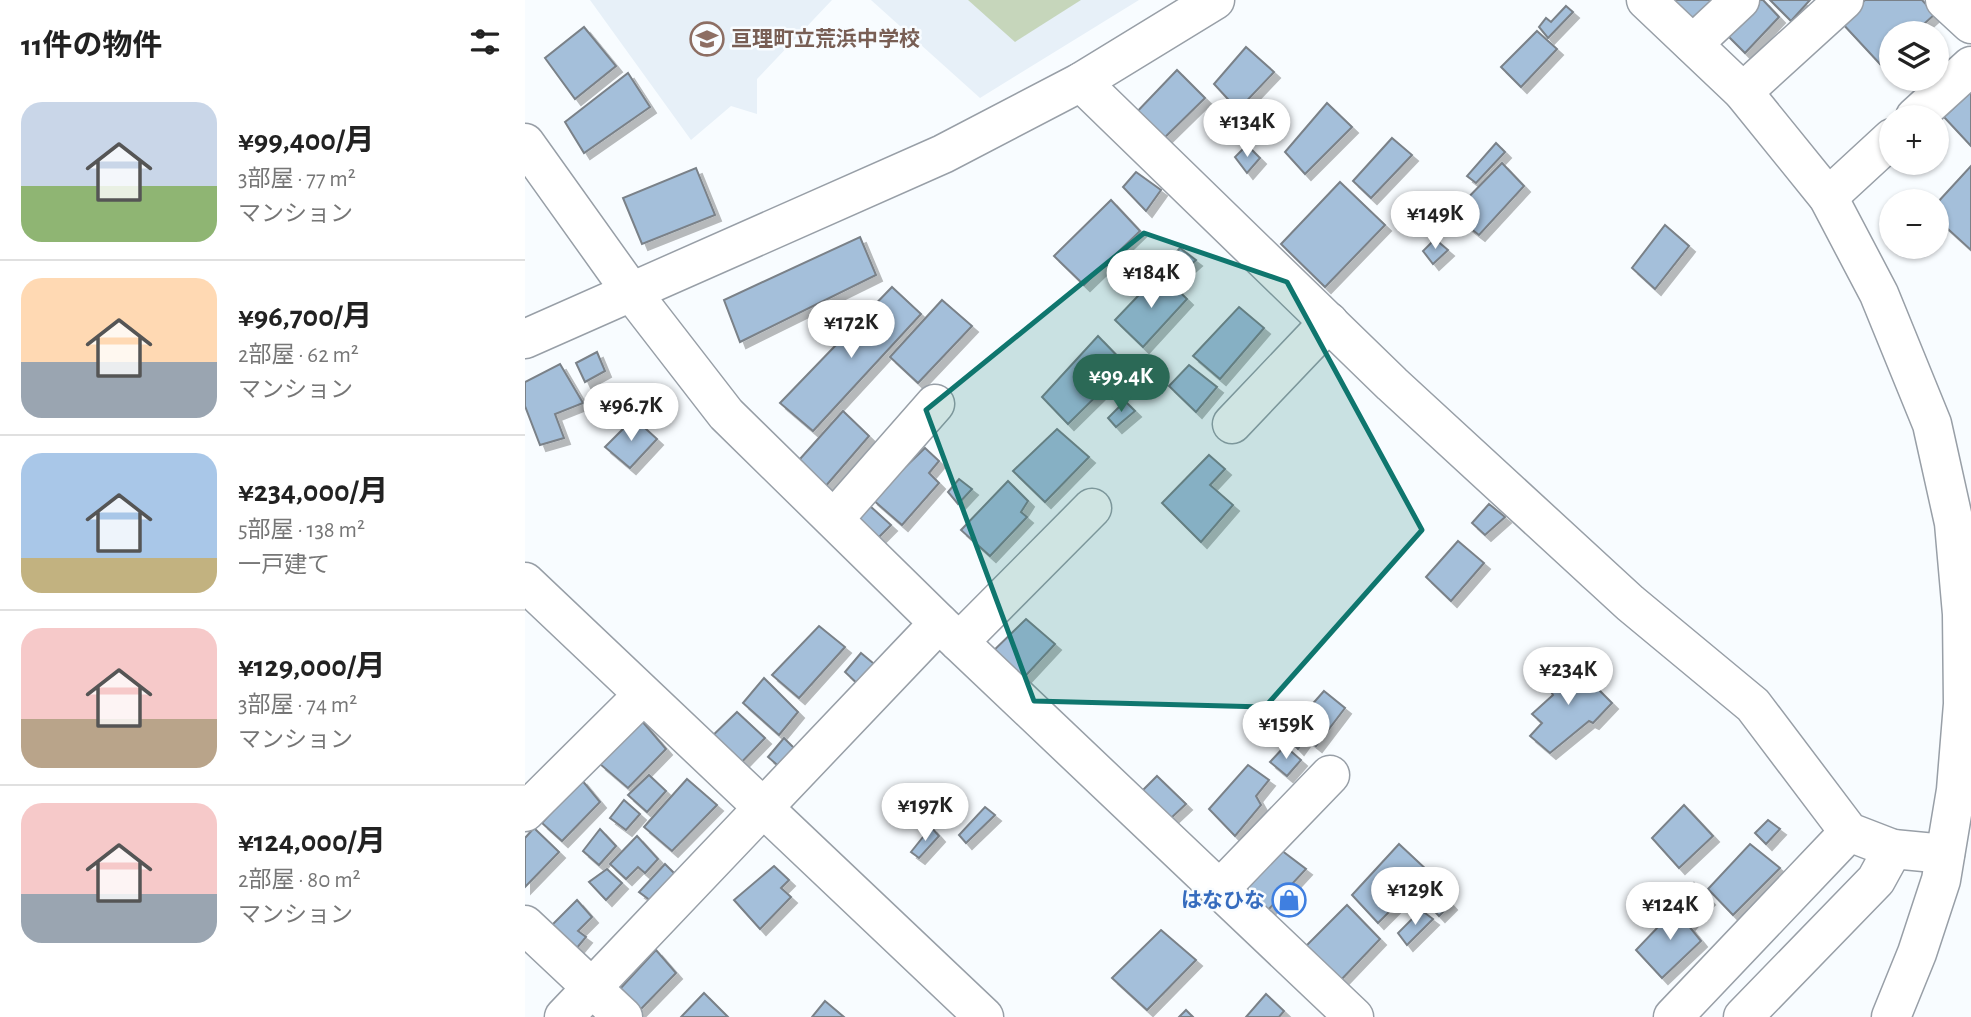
<!DOCTYPE html>
<html lang="ja">
<head>
<meta charset="utf-8">
<style>
	body { margin:0; font-family:"Alegreya Sans","Noto Sans JP",sans-serif; background:#f6f6f6; color:#222; height:100vh; display:flex; flex-direction:column; font-size:26px; white-space:nowrap }
	* { box-sizing:border-box; margin:0 }
	p { font-size:23px; color:#767676 }
	.icon { flex:none; width:38px; height:38px; fill:none; stroke:currentColor; stroke-width:2; stroke-linecap:round; stroke-linejoin:round }
	.map { position:relative; flex:1; overflow:hidden }
	.drawer { display:flex; flex-direction:column; background:#fff; width:525px }
	.drawer>* { flex:none }
	.fabs { position:absolute; left:1354px; top:21px; display:grid; gap:14px }
	.fabs a { display:grid; place-items:center; width:70px; height:70px; border-radius:50%; background:#fff; box-shadow:0 2px 5px #0004; font-size:35px }
	.price { position:absolute; translate:-50% -60px; padding:0 16px; border-radius:24px; background:#fff; color:#222; font-size:23px; line-height:46px; filter:drop-shadow(0 2px 4px #0008) }
	.price::after { content:''; position:absolute; left:50%; top:42px; width:21px; height:16px; margin-left:-10px; background:inherit; clip-path:polygon(0 0,100% 0,50% 100%) }
	.price.active { background:#2b6956; color:#fff }
	ul { padding:0; list-style:none }
	li { display:flex; align-items:center; gap:21px; height:175px; padding:0 21px }
	li+li { border-top:2px solid #e0e0e0 }
	li span { display:grid; place-items:center; flex:none; width:196px; height:140px; border-radius:21px; color:#555 }
	li>.icon { margin-inline-start:auto }
	span .icon { width:84px; height:84px; fill:#fffc; stroke-width:1 }
	li b { font-size:30px }
	h2 { display:flex; justify-content:space-between; align-items:center; height:84px; padding:0 21px; font-size:30px }
	main { display:flex; flex:1; min-height:0 }
	.map>svg:first-child { display:block }
	.built { fill:#e7f0f8 }
	.green { fill:#c6d6bb }
	.building { fill:#a4bfda; stroke:#7a8188; stroke-width:2; filter:url(#shadow) }
	.lines { fill:none; stroke-linecap:round; stroke-linejoin:round }
	.minor-casing { stroke:#989fa7; stroke-width:41 }
	.minor { stroke:#fff; stroke-width:38 }
	.marked { fill:#0f766e; fill-opacity:0.2; stroke:#0f766e; stroke-width:5; stroke-linejoin:round }
	.labels { text-anchor:middle; dominant-baseline:central; stroke-width:5; stroke-linejoin:round; paint-order:stroke }
	.education-label { font-size:21px; font-weight:bold; fill:#785e54; stroke:#f8fcff; text-anchor:start }
	.shop-label { font-size:21px; font-weight:bold; fill:#366cbe; stroke:#f8fcff; text-anchor:end }
</style>
</head>
<body>
<main>
<section class="drawer">
<h2>11件の物件<svg class="icon" aria-label="filters" viewBox="0 0 24 24"><path d="M4 7h16M4 17h16"/><circle cx="9" cy="7" r="2"/><circle cx="15" cy="17" r="2"/></svg></h2>
<ul>
<li><span style="background:linear-gradient(#c9d6e8 60%,#8fb573 0)"><svg class="icon" aria-label="home" viewBox="0 0 24 24"><path d="M3 11l9-7 9 7M6 9v11h12V9"/></svg></span><div><b>¥99,400/月</b><p>3部屋 · 77 m²</p><p>マンション</p></div></li>
<li><span style="background:linear-gradient(#ffd9b3 60%,#9aa5b1 0)"><svg class="icon" aria-label="home" viewBox="0 0 24 24"><path d="M3 11l9-7 9 7M6 9v11h12V9"/></svg></span><div><b>¥96,700/月</b><p>2部屋 · 62 m²</p><p>マンション</p></div></li>
<li><span style="background:linear-gradient(#a9c7e8 75%,#c2b280 0)"><svg class="icon" aria-label="home" viewBox="0 0 24 24"><path d="M3 11l9-7 9 7M6 9v11h12V9"/></svg></span><div><b>¥234,000/月</b><p>5部屋 · 138 m²</p><p>一戸建て</p></div></li>
<li><span style="background:linear-gradient(#f6c9c9 65%,#b9a48a 0)"><svg class="icon" aria-label="home" viewBox="0 0 24 24"><path d="M3 11l9-7 9 7M6 9v11h12V9"/></svg></span><div><b>¥129,000/月</b><p>3部屋 · 74 m²</p><p>マンション</p></div></li>
<li><span style="background:linear-gradient(#f6c9c9 65%,#9aa5b1 0)"><svg class="icon" aria-label="home" viewBox="0 0 24 24"><path d="M3 11l9-7 9 7M6 9v11h12V9"/></svg></span><div><b>¥124,000/月</b><p>2部屋 · 80 m²</p><p>マンション</p></div></li>
</ul>
</section>
<div class="map">
<svg width="1446" height="1017" viewBox="0 0 1446 1017">
	<defs>
		<filter id="shadow"><feDropShadow dx="6" dy="6" stdDeviation="0" flood-color="#0004"/></filter>
	</defs>
	<rect width="100%" height="100%" fill="#f8fcff"/>
	<!-- built -->
	<g class="built">
		<polygon points="65,0 307,0 232,79 232,114 206,106 166,140"/>
		<polygon points="346,0 614,0 455,98"/>
	</g>
	<!-- green -->
	<polygon class="green" points="443,0 556,0 490,42"/>
	<!-- building -->
	<g class="building">
		<polygon points="1141,0 1188,0 1162,23"/>
		<polygon points="1233,0 1238,0 1254,17 1220,53 1200,33"/>
		<polygon points="1245,0 1285,0 1266,21"/>
		<polygon points="1340,0 1397,0 1410,14 1389,33 1367,33 1367,53 1355,64 1316,22"/>
		<polygon points="1041,6 1048,12 1023,38 1014,27 1021,18 1026,22"/>
		<polygon points="59,27 91,66 50,99 20,58"/>
		<polygon points="1012,31 1032,49 996,87 976,67"/>
		<polygon points="721,47 749,72 713,110 689,84"/>
		<polygon points="652,70 680,98 632,145 606,118"/>
		<polygon points="103,73 125,107 59,153 40,122"/>
		<polygon points="1446,92 1446,146 1419,117"/>
		<polygon points="802,103 827,127 780,174 760,152"/>
		<polygon points="867,138 887,155 846,198 828,181"/>
		<polygon points="971,143 980,152 951,183 942,176"/>
		<polygon points="722,145 735,158 722,173 710,157"/>
		<polygon points="977,163 999,186 954,235 927,214"/>
		<polygon points="1446,166 1446,250 1412,219 1412,203"/>
		<polygon points="171,168 190,215 117,244 98,198"/>
		<polygon points="611,172 636,190 621,211 598,187"/>
		<polygon points="815,182 860,225 800,287 756,244"/>
		<polygon points="586,200 615,231 559,285 529,256"/>
		<polygon points="1140,225 1164,246 1130,289 1107,268"/>
		<polygon points="335,237 351,275 215,342 199,300"/>
		<polygon points="910,239 923,250 908,264 898,251"/>
		<polygon points="655,248 671,260 652,277 639,265"/>
		<polygon points="635,273 662,299 618,347 590,320"/>
		<polygon points="367,287 396,314 288,431 255,403"/>
		<polygon points="417,300 447,326 393,383 365,357"/>
		<polygon points="714,307 739,328 695,379 668,356"/>
		<polygon points="573,336 602,366 543,424 517,397"/>
		<polygon points="72,352 80,371 60,382 51,363"/>
		<polygon points="35,364 58,403 30,414 39,438 15,445 0,406 0,382"/>
		<polygon points="664,365 692,387 671,412 644,386"/>
		<polygon points="600,401 610,411 591,427 583,418"/>
		<polygon points="318,411 344,436 293,495 266,469"/>
		<polygon points="109,418 132,439 105,468 80,447"/>
		<polygon points="532,429 564,457 520,502 488,471"/>
		<polygon points="400,448 414,461 404,473 414,483 377,525 347,499"/>
		<polygon points="684,455 700,469 685,485 708,505 676,542 637,503"/>
		<polygon points="434,479 447,489 433,504 423,492"/>
		<polygon points="483,481 503,501 496,512 502,517 465,556 436,530"/>
		<polygon points="964,504 980,517 960,535 947,523"/>
		<polygon points="345,506 366,525 350,541 330,522"/>
		<polygon points="933,541 959,563 926,601 901,577"/>
		<polygon points="501,619 530,644 491,686 462,657"/>
		<polygon points="294,626 320,647 274,698 247,675"/>
		<polygon points="336,653 354,668 337,688 320,672"/>
		<polygon points="1043,659 1087,703 1068,723 1064,721 1025,753 1005,736 1017,723 1007,714 1028,695 1020,681"/>
		<polygon points="239,678 273,712 254,735 218,703"/>
		<polygon points="799,691 820,708 791,746 781,738 773,749 760,735"/>
		<polygon points="212,712 240,738 208,771 180,743"/>
		<polygon points="116,720 141,749 103,788 75,764"/>
		<polygon points="259,738 272,751 257,769 243,757"/>
		<polygon points="760,746 776,760 762,776 745,762"/>
		<polygon points="723,765 744,780 731,796 736,805 710,836 684,809"/>
		<polygon points="124,775 141,791 122,812 103,795"/>
		<polygon points="632,776 661,804 644,820 615,793"/>
		<polygon points="56,779 75,802 37,841 17,823"/>
		<polygon points="162,779 192,805 147,851 119,827"/>
		<polygon points="99,800 115,814 101,830 85,818"/>
		<polygon points="1159,805 1188,836 1154,868 1127,838"/>
		<polygon points="460,807 470,815 441,843 434,835"/>
		<polygon points="1243,820 1255,829 1241,844 1230,833"/>
		<polygon points="406,827 414,836 394,858 386,852"/>
		<polygon points="9,828 34,852 0,887 0,838"/>
		<polygon points="75,829 91,846 74,865 58,851"/>
		<polygon points="112,836 133,859 120,873 113,867 101,879 85,864"/>
		<polygon points="874,844 904,872 853,923 827,895"/>
		<polygon points="1225,844 1255,868 1208,915 1183,889"/>
		<polygon points="756,850 781,869 743,910 721,887"/>
		<polygon points="140,864 154,878 130,904 114,892"/>
		<polygon points="249,866 264,880 256,888 266,897 235,929 209,900"/>
		<polygon points="82,869 97,883 81,900 64,882"/>
		<polygon points="1169,883 1184,899 1172,909 1160,895"/>
		<polygon points="914,891 926,904 914,916 903,904"/>
		<polygon points="52,900 67,917 53,931 61,937 46,955 22,930"/>
		<polygon points="1157,902 1169,918 1163,925 1176,941 1137,978 1111,950"/>
		<polygon points="822,905 855,939 814,982 781,946"/>
		<polygon points="896,910 908,919 882,945 873,933"/>
		<polygon points="636,930 671,960 622,1010 587,978"/>
		<polygon points="131,950 151,973 114,1011 94,990"/>
		<polygon points="179,993 203,1017 156,1017"/>
		<polygon points="741,994 759,1011 754,1017 721,1017"/>
		<polygon points="300,1001 319,1017 287,1017"/>
		<polygon points="661,1010 668,1017 654,1017"/>
	</g>
	<g class="lines">
		<defs>
			<g id="minor">
				<polyline points="1121,0 1218,92 1303,197 1354,294 1407,424 1429,523 1437,614 1438,704 1431,790 1416,880 1392,953 1366,1017"/>
				<polyline points="1420,0 1446,24"/>
				<polyline points="1168,44 1215,0"/>
				<polyline points="556,82 867,384 1105,603 1228,705 1324,832 1368,849 1420,854"/>
				<polyline points="1218,92 1319,0"/>
				<polyline points="1390,117 1446,66"/>
				<polyline points="0,143 105,290 201,414 414,623 829,1017"/>
				<polyline points="1303,197 1367,138"/>
				<polyline points="0,339 418,154 556,82 690,0"/>
				<polyline points="707,424 804,322"/>
				<polyline points="309,519 410,404"/>
				<polyline points="0,582 459,1017"/>
				<polyline points="434,642 567,508"/>
				<polyline points="0,812 118,695"/>
				<polyline points="694,890 805,775"/>
				<polyline points="0,925 98,1017"/>
				<polyline points="39,1017 414,623"/>
				<polyline points="1148,1017 1324,832"/>
				<polyline points="1218,1017 1351,880 1368,849"/>
			</g>
		</defs>
		<!-- minor casing -->
		<use href="#minor" class="minor-casing"/>
		<!-- minor -->
		<use href="#minor" class="minor"/>
	</g>
	<!-- marked area -->
	<path class="marked" d="M619,233L762,282L897,530L740,707L509,701L401,410Z"/>
	<!-- icons -->
	<defs>
		<symbol id="school-ring" viewBox="-11 -11 22 22"><circle r="9.5" fill="#f8fcff" stroke="#8d6e63" stroke-width="1.5"/><path d="M0-5L7-2L0 1L-7-2ZM-4 1L0 2.5L4 1V4Q0 6-4 4Z" fill="#8d6e63"/></symbol>
		<symbol id="shop-ring" viewBox="-11 -11 22 22"><circle r="9.5" fill="#f8fcff" stroke="#3f7fe0" stroke-width="1.5"/><path d="M-5-2.5h2.3a2.7 3.5 0 0 1 5.4 0H5L5.5 6h-11ZM-1.5-2.5h3a1.5 2.3 0 0 0-3 0Z" fill="#3f7fe0"/></symbol>
	</defs>
	<g fill-rule="evenodd">
		<use href="#school-ring" x="163" y="20" width="38" height="38"/>
		<use href="#shop-ring" x="745" y="881" width="38" height="38"/>
	</g>
	<g class="labels">
		<!-- education labels -->
		<g class="education-label">
			<text x="206" y="39">亘理町立荒浜中学校</text>
		</g>
		<!-- shop labels -->
		<g class="shop-label">
			<text x="740" y="900">はなひな</text>
		</g>
	</g>
</svg>
<div class="fabs">
<a><svg class="icon" aria-label="layers" viewBox="0 0 24 24"><path d="M12 4l9 5-9 5-9-5zM3 14l9 5 9-5"/></svg></a>
<a>+</a>
<a>−</a>
</div>
<b class="price" style="left:722px;top:159px">¥134K</b>
<b class="price" style="left:910px;top:251px">¥149K</b>
<b class="price" style="left:626px;top:310px">¥184K</b>
<b class="price" style="left:326px;top:360px">¥172K</b>
<b class="price active" style="left:596px;top:414px">¥99.4K</b>
<b class="price" style="left:106px;top:443px">¥96.7K</b>
<b class="price" style="left:1043px;top:707px">¥234K</b>
<b class="price" style="left:761px;top:761px">¥159K</b>
<b class="price" style="left:400px;top:843px">¥197K</b>
<b class="price" style="left:890px;top:927px">¥129K</b>
<b class="price" style="left:1145px;top:942px">¥124K</b>
</div>
</main>
</body>
</html>
